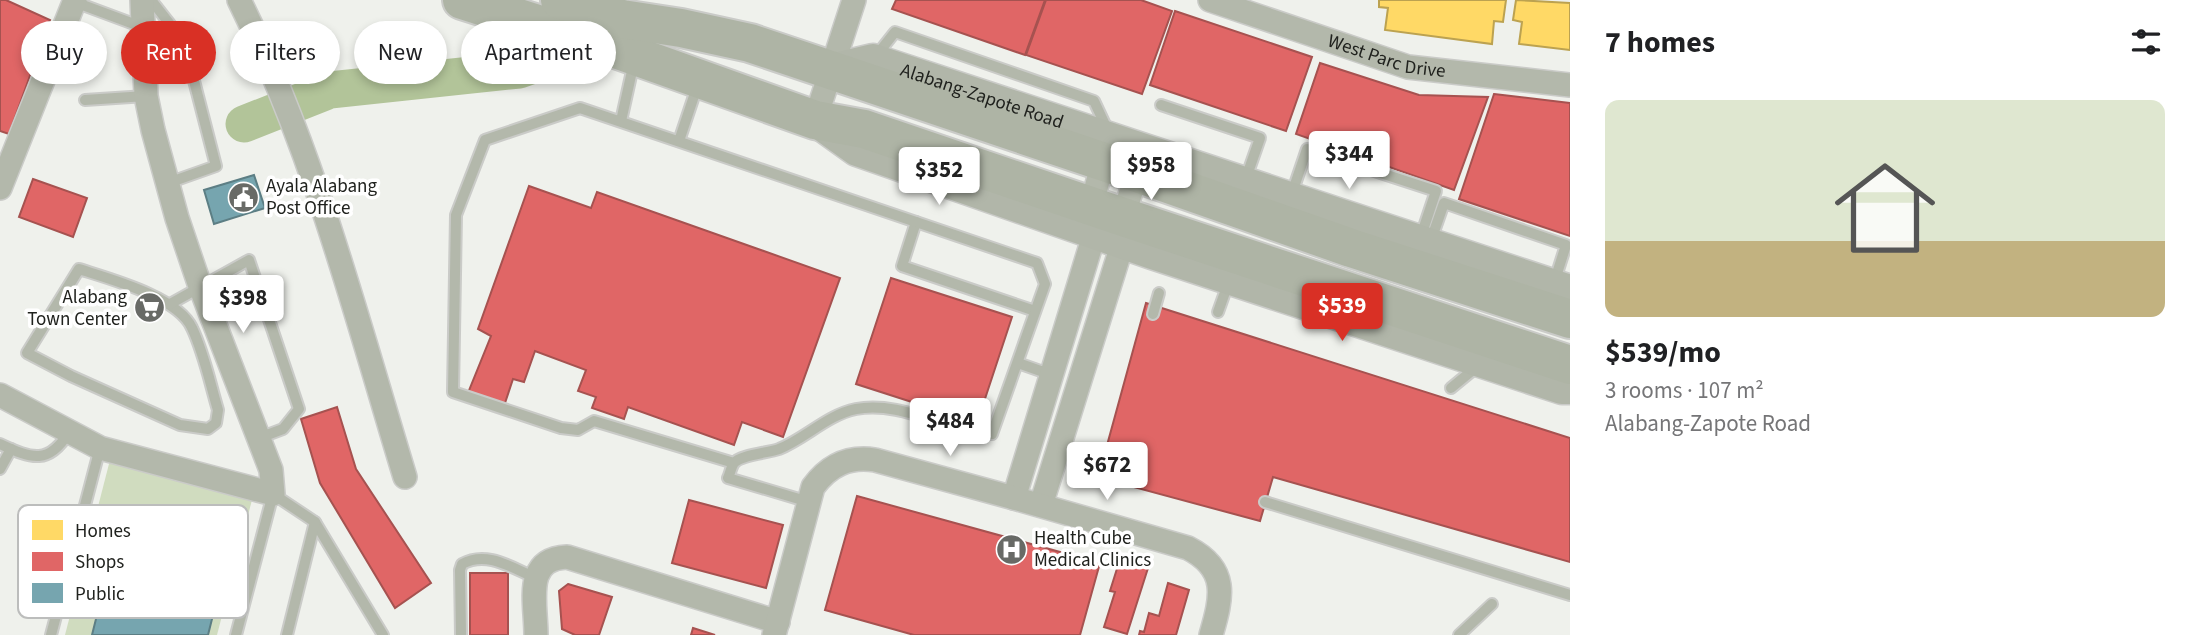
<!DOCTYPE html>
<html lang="en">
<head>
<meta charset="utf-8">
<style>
	body { margin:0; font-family:"Source Sans 3",sans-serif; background:#f2f2f2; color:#202124; height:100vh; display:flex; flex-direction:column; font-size:26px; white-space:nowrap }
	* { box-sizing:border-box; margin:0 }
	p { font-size:23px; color:#757577 }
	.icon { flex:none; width:38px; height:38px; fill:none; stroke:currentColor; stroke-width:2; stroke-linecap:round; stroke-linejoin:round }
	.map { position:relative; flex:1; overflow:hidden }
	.panel { display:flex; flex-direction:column; background:#fff; width:630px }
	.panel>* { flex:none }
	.guide { position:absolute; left:21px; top:21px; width:665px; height:63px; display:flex; gap:14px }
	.price { position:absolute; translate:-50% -60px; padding:0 16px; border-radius:7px; background:#fff; color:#222; font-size:23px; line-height:46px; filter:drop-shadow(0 2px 4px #0008) }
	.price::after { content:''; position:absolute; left:50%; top:42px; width:21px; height:16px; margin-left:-10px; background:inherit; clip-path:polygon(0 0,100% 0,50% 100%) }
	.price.current { background:#d93025; color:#fff }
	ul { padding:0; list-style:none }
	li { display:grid; align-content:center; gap:14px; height:371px; padding:0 35px }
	li span { display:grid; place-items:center; height:217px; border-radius:14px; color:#555 }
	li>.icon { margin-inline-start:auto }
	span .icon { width:126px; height:126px; fill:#fffc; stroke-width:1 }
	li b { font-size:30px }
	h2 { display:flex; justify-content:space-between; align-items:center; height:84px; padding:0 35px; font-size:30px }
	.tag { padding:0 24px; border-radius:32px; background:#fff; box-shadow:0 4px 10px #0003; font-size:24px; line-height:63px }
	.tag.current { background:#d93025; color:#fff }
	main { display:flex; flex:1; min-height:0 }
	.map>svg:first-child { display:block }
	.green { fill:#d0dcbf }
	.homes { fill:#ffd966; stroke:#bca250; stroke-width:2 }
	.shops { fill:#e06666; stroke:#a65250; stroke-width:2 }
	.public { fill:#76a5af; stroke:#5c7e84; stroke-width:2 }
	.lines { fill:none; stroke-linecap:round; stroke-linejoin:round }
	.river { stroke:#b2c499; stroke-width:37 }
	.lane-casing { stroke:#cacbc8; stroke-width:14 }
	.street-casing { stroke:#cacbc8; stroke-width:26 }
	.secondary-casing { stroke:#cacbc8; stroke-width:35 }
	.highway-casing { stroke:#cacbc8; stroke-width:42 }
	.lane { stroke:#b3b8ab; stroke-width:10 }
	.street { stroke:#b3b8ab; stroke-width:23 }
	.secondary { stroke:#b1b6a9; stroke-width:32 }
	.highway { stroke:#aeb4a5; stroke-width:38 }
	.labels { text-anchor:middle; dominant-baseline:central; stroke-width:7; stroke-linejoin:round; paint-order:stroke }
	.street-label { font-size:19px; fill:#20221e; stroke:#fff }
	.poi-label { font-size:19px; fill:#20221e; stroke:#fff; text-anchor:start }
	.key { fill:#fff; stroke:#bcbdbc; stroke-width:2 }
	.key-label { font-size:19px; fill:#20221e }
</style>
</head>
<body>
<main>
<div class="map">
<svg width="1570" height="635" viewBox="0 0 1570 635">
	<rect width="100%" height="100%" fill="#eff1ec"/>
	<!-- green -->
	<polygon class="green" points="110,460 253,496 217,635 65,635"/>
	<!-- homes -->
	<g class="homes">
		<polygon points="1379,0 1506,0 1503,22 1494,21 1492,44 1385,30 1388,8 1379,7"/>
		<polygon points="1516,0 1570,3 1570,50 1519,44 1522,22 1513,20"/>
	</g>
	<!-- shops -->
	<g class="shops">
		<polygon points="0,0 6,0 50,20 9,134 0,131"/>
		<polygon points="896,0 1045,0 1025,55 892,9"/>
		<polygon points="1046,0 1141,0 1172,11 1142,94 1026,55"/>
		<polygon points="1175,11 1312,57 1286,131 1150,85"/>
		<polygon points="1320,63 1419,95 1488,97 1454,190 1296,134"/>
		<polygon points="1494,94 1570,103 1570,236 1459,199"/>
		<polygon points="33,179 87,198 73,237 19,217"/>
		<polygon points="529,186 591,208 597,192 840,278 783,437 742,422 734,445 628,407 624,419 592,408 596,397 578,391 586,370 535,351 524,382 513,379 504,406 468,393 491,336 478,329"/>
		<polygon points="891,278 1012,317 977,423 856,384"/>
		<polygon points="1146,303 1570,438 1570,562 1273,477 1260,521 1115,482 1103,460"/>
		<polygon points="337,407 356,469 431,583 395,608 320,483 301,419"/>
		<polygon points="857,496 1100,563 1080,635 914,635 825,610"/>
		<polygon points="689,500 783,525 766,588 672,563"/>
		<polygon points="1121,556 1149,565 1127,634 1104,627 1115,592 1110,591"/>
		<rect x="470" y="573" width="38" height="62"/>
		<polygon points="1168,583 1189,590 1176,635 1139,635 1140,631 1144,632 1149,613 1159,616"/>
		<polygon points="568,584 612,597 599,635 575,635 562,629 559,591"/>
		<polygon points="693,628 715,635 691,635"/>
	</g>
	<!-- public -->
	<g class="public">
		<polygon points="254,175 265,208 214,224 204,190"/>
		<polygon points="105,583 214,611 208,635 92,635"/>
	</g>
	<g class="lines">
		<!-- river -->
		<polyline class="river" points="244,124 330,90 519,70 559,56 596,29 596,19"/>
		<defs>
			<g id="lane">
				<polyline points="151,0 184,42 216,166 168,183"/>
				<polyline points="72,1 142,27"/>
				<polyline points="876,56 895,32 1094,101 1108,131"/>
				<polyline points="85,100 146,96"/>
				<polyline points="1161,105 1260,138 1245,181"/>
				<polyline points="621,121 634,62"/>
				<polyline points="679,141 698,84"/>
				<polyline points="1291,196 1307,149 1436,191 1420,239"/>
				<polyline points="916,222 902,266 1035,311"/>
				<polyline points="1430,243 1444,203 1566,245 1554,283"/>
				<path d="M79,269C110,279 178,297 192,328C204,353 210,383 218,410L216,423L208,429L180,425L71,376L27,353Z"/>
				<polyline points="170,304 249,260 299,409 283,429 259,438"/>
				<polyline points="1218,312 1229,281"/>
				<polyline points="1153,314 1159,293"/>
				<polyline points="1018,363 1052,375"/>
				<polyline points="1451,388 1479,365"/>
				<path d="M0,444C32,459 49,465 69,432"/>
				<path d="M734,463L594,421L578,430L561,428L453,392L456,215L485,140L580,108L1037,263L1045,284L992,434C948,431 900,400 856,409C827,415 806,438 779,449C768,453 740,455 734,463C731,467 730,474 728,478L809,502"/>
				<polyline points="0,469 11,449"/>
				<polyline points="1265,502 1570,595"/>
				<polyline points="51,635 100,448"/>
				<polyline points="236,635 273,494 315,522 383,635"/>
				<polyline points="287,635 315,522"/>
				<path d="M461,635L460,570L462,564C487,550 512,568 536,578"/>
				<polyline points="1459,635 1492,604"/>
			</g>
			<g id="street">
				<path d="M239,0C314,151 356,316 405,477"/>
				<path id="s1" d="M1210,0L1408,67L1570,85"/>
				<polyline points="815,120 854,0"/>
				<polyline points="0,188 75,0"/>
				<polyline points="0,395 100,448 273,494 271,470 200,286 177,218 153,130 146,96 142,0"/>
				<polyline points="1014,498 1095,232 1091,207 1103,162"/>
				<polyline points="1041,505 1123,242 1123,217 1137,173"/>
				<path d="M536,635C536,602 523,559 567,557L778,622"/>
				<path d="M774,635L813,487C829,465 849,456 875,460L1014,498L1188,548C1229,569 1222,597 1211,635"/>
			</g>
			<g id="secondary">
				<path id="s2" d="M831,70L873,60L1570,291"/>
				<polyline points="818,122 857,150 1152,253 1562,388 1570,388"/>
			</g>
			<g id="highway">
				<polyline points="462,0 613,48 815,120 864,129 1123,217 1570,365"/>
				<polyline points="560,0 622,19 681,28 750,43 1137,173 1351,248 1570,319"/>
			</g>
		</defs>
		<!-- lane casing -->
		<use href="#lane" class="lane-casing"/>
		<!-- street casing -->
		<use href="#street" class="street-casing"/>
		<!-- secondary casing -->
		<use href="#secondary" class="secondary-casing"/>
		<!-- highway casing -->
		<use href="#highway" class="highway-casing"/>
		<!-- lane -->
		<use href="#lane" class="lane"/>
		<!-- street -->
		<use href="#street" class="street"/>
		<!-- secondary -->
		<use href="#secondary" class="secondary"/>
		<!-- highway -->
		<use href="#highway" class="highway"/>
	</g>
	<!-- icons -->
	<defs>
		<symbol id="civic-disc" viewBox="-11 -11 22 22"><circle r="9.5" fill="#686a66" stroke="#fff"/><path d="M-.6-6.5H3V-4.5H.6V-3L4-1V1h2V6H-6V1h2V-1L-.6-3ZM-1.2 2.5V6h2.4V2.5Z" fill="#fff"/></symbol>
		<symbol id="supermarket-disc" viewBox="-11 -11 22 22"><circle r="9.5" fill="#686a66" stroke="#fff"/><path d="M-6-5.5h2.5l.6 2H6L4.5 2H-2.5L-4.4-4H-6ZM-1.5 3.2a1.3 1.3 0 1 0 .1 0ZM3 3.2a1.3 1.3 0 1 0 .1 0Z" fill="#fff"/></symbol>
		<symbol id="hospital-disc" viewBox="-11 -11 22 22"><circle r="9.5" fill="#686a66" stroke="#fff"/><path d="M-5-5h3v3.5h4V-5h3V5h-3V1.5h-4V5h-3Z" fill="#fff"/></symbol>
	</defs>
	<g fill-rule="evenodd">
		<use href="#civic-disc" x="226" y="180" width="35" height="35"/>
		<use href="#supermarket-disc" x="132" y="290" width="35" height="35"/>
		<use href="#hospital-disc" x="994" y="532" width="35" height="35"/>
	</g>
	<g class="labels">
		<!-- street labels -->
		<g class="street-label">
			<text stroke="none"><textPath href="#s1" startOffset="186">West Parc Drive</textPath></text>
			<text stroke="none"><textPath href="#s2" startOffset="158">Alabang-Zapote Road</textPath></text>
		</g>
		<!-- poi labels -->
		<g class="poi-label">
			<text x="266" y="186">Ayala Alabang<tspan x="266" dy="22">Post Office</tspan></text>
			<text x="127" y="297" text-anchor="end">Alabang<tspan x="127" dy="22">Town Center</tspan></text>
			<text x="1034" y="538">Health Cube<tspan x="1034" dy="22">Medical Clinics</tspan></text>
		</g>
	</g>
	<!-- legend -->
	<rect x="18" y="505" width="230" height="113" rx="10" class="key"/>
	<rect x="32" y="520" width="31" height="20" fill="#ffd966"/>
	<rect x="32" y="552" width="31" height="19" fill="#e06666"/>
	<rect x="32" y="583" width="31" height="20" fill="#76a5af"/>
	<g class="key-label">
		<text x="75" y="537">Homes</text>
		<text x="75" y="568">Shops</text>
		<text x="75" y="600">Public</text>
	</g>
</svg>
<b class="price" style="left:1349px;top:191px">$344</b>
<b class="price" style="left:1151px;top:202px">$958</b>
<b class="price" style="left:939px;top:207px">$352</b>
<b class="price" style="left:243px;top:335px">$398</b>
<b class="price current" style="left:1342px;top:343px">$539</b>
<b class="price" style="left:950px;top:458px">$484</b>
<b class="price" style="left:1107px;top:502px">$672</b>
<div class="guide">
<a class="tag">Buy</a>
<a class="tag current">Rent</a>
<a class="tag">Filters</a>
<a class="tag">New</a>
<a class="tag">Apartment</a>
</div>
</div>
<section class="panel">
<h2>7 homes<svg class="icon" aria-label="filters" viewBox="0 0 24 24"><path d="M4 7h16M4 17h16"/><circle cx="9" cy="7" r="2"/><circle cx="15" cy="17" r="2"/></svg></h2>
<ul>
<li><span style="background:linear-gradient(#dfe7d0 65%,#c2b280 0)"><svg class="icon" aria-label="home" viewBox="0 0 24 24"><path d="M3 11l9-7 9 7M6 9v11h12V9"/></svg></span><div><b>$539/mo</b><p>3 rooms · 107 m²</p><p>Alabang-Zapote Road</p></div></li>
</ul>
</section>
</main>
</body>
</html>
